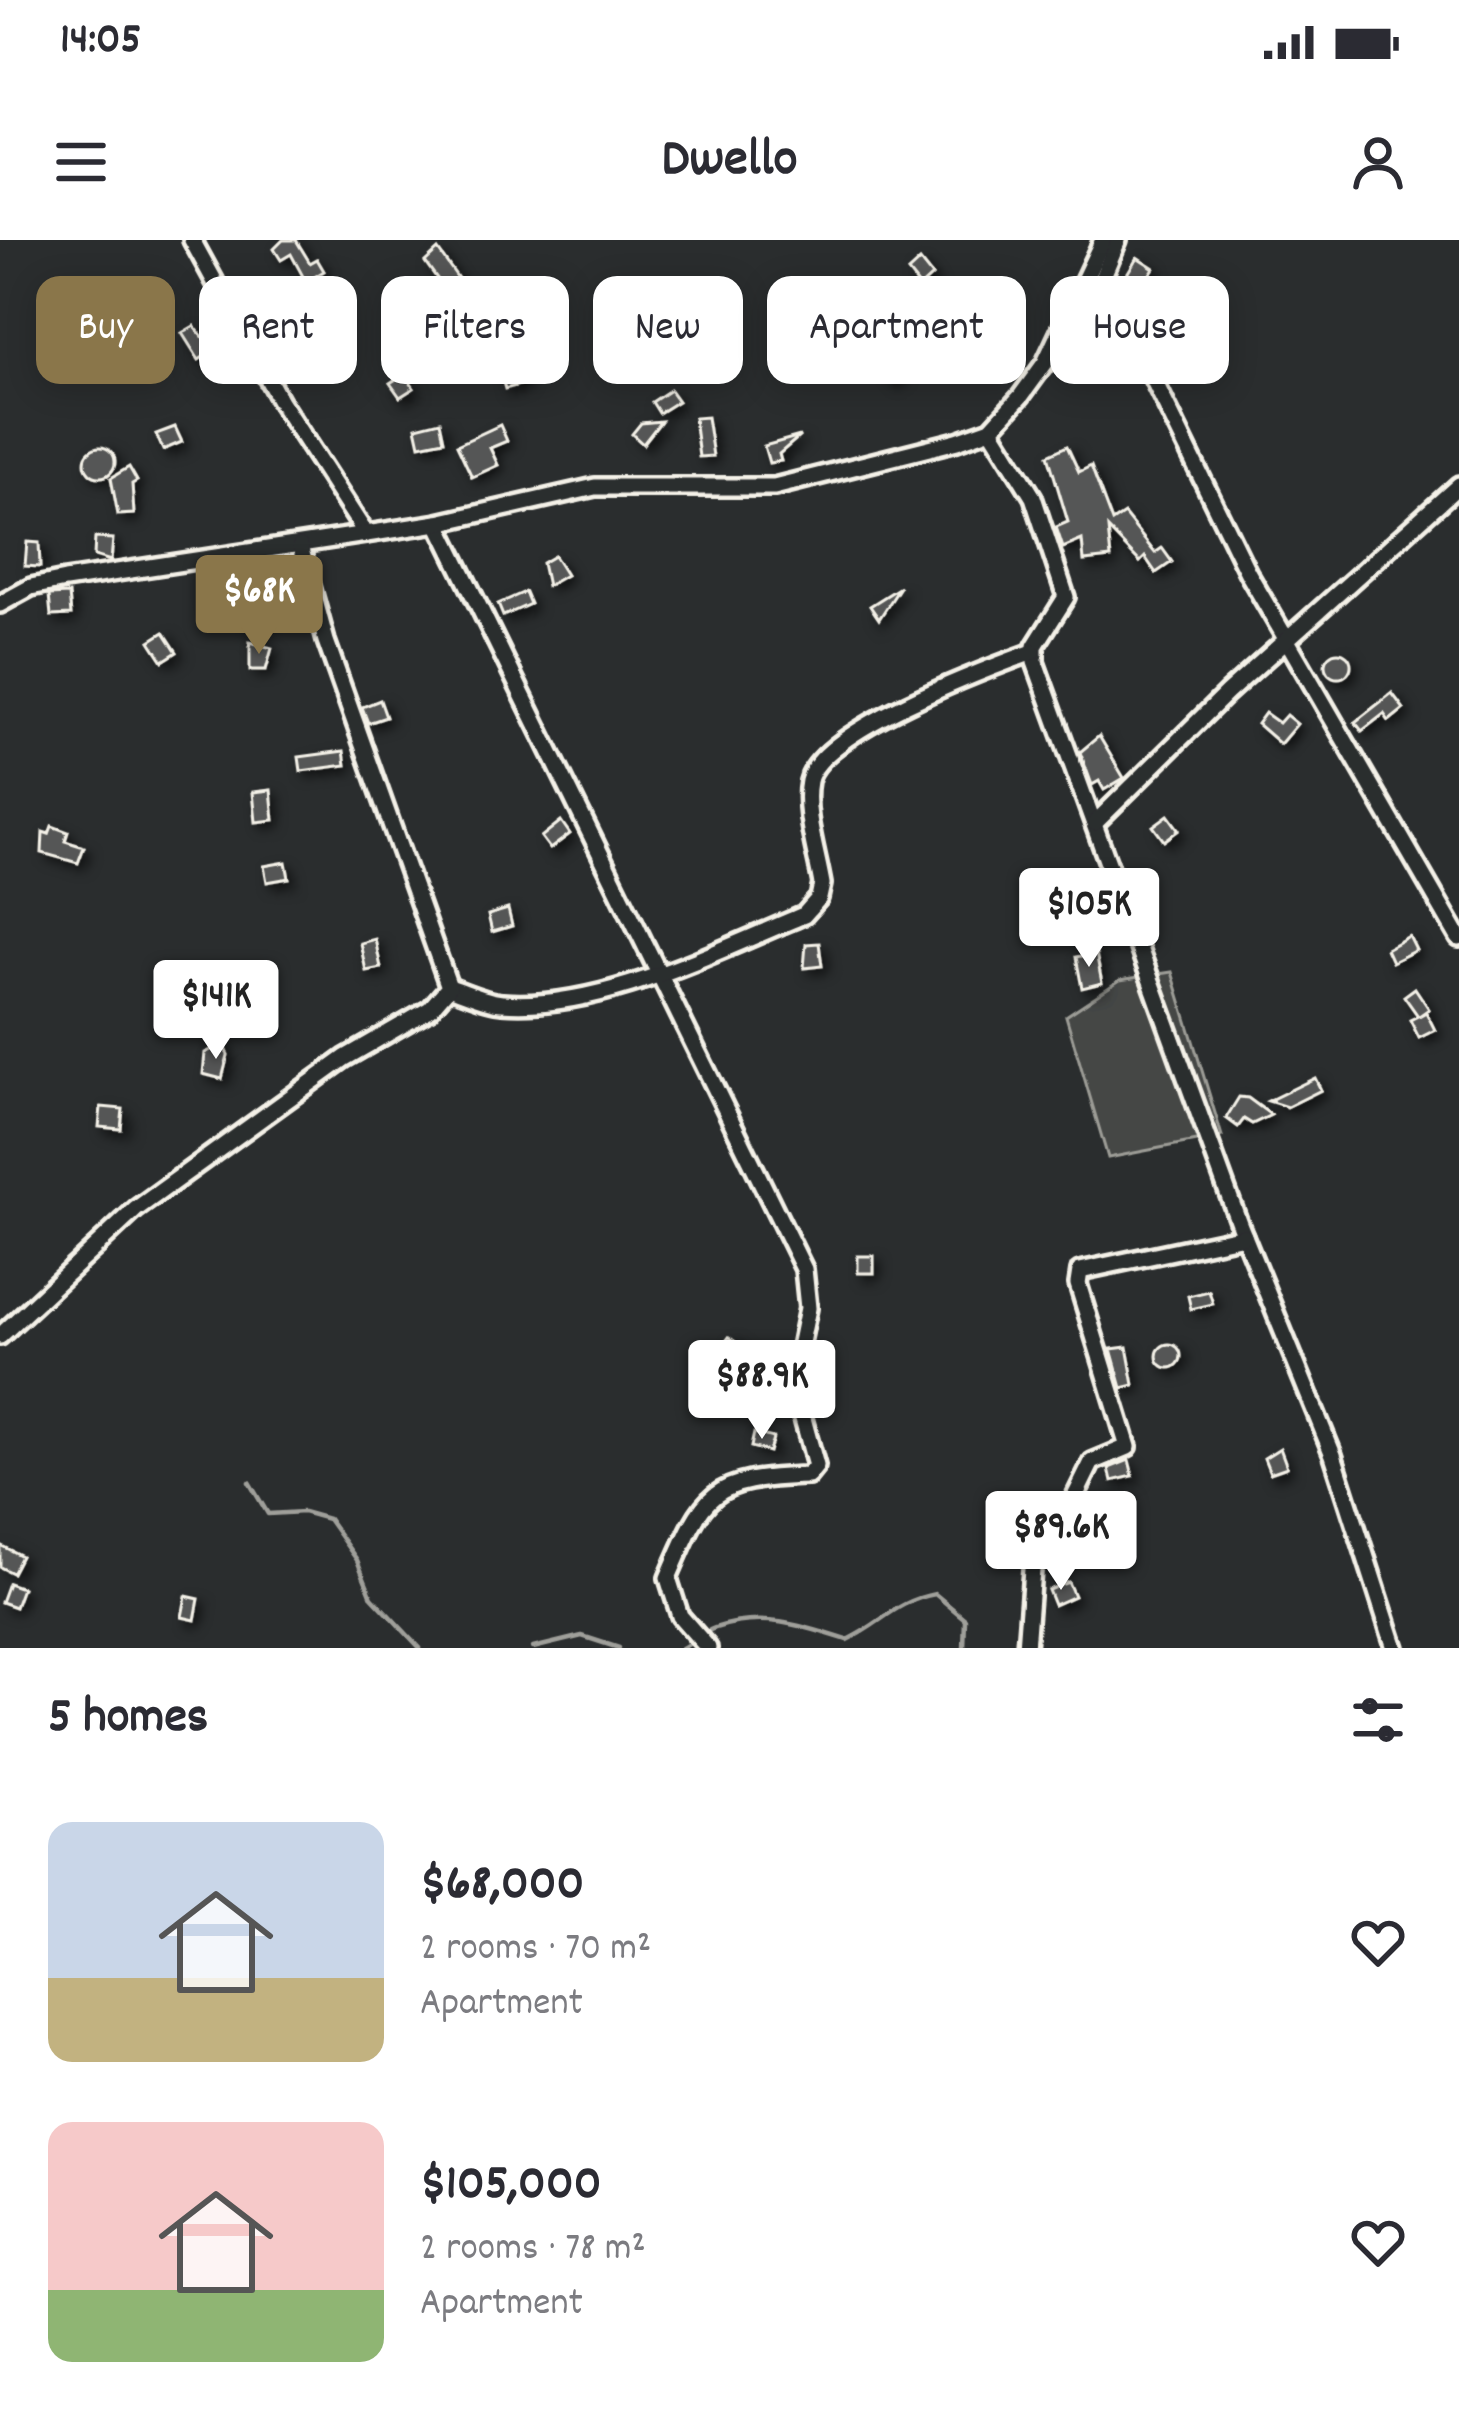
<!DOCTYPE html>
<html lang="en">
<head>
<meta charset="utf-8">
<style>
	body { margin:0; font-family:Dekko,sans-serif; background:#f2f2f3; color:#2b2b33; height:100vh; display:flex; flex-direction:column; font-size:45px; white-space:nowrap }
	* { box-sizing:border-box; margin:0 }
	p { font-size:39px; color:#7c7c81 }
	.icon { flex:none; width:66px; height:66px; fill:none; stroke:currentColor; stroke-width:2; stroke-linecap:round; stroke-linejoin:round }
	.map { position:relative; height:1408px; overflow:hidden }
	.drawer { display:flex; flex-direction:column; background:#fff; flex:1 }
	.drawer>* { flex:none }
	.top-card { position:absolute; left:36px; top:36px; width:1389px; height:108px; display:flex; gap:24px }
	.price { position:absolute; translate:-50% -102px; padding:0 27px; border-radius:12px; background:#fff; color:#222; font-size:39px; line-height:78px; filter:drop-shadow(0 3px 6px #0008) }
	.price::after { content:''; position:absolute; left:50%; top:72px; width:36px; height:27px; margin-left:-18px; background:inherit; clip-path:polygon(0 0,100% 0,50% 100%) }
	.price.on { background:#8a764a; color:#fff }
	ul { padding:0; list-style:none }
	li { display:flex; align-items:center; gap:36px; height:300px; padding:0 48px }
	li span { display:grid; place-items:center; flex:none; width:336px; height:240px; border-radius:24px; color:#555 }
	li>.icon { margin-inline-start:auto }
	span .icon { width:144px; height:144px; fill:#fffc; stroke-width:1 }
	li b { font-size:51px }
	h2 { display:flex; justify-content:space-between; align-items:center; height:144px; padding:0 48px; font-size:51px }
	.chip { padding:0 42px; border-radius:24px; background:#fff; box-shadow:0 6px 30px #0003; font-size:42px; line-height:108px }
	.chip.on { background:#8a764a; color:#fff }
	.status { display:flex; justify-content:space-between; align-items:center; height:84px; padding:0 60px; background:#fff; direction:ltr }
	.status svg { height:33px; fill:currentColor }
	header { display:flex; justify-content:space-between; align-items:center; height:156px; padding:0 48px; background:#fff; font-size:54px; font-weight:800 }
	.map>svg:first-child { display:block }
	.green { fill:#444645; stroke:#9c9c96; stroke-width:3 }
	.lines { fill:none; stroke-linecap:round; stroke-linejoin:round }
	.stream { stroke:#9f9f9a; stroke-width:4.5 }
	.building { fill:#555756; stroke:#f4f1e8; stroke-width:3; filter:url(#shadow) }
	.minor-casing { stroke:#f4f1e8; stroke-width:24 }
	.minor { stroke:#2a2d2e; stroke-width:15 }
</style>
</head>
<body>
<div class="status"><b>14:05</b><svg viewBox="0 0 49 12"><path d="M0 12V9h3v3zM5 12V6h3v6zM10 12V3h3v9zM15 12V0h3v12zM26 1h20v11H26zM47 4h2v5h-2z"/></svg></div>
<header><svg class="icon" aria-label="menu" viewBox="0 0 24 24"><path d="M4 6h16M4 12h16M4 18h16"/></svg>Dwello<svg class="icon" aria-label="person" viewBox="0 0 24 24"><circle cx="12" cy="8" r="4"/><path d="M4 21q1-7 8-7t8 7"/></svg></header>
<div class="map">
<svg width="1459" height="1408" viewBox="0 0 1459 1408">
	<defs>
		<filter id="shadow"><feDropShadow dx="5.5" dy="5.5" stdDeviation="6" flood-color="#0009"/></filter>
	</defs>
	<rect width="100%" height="100%" fill="#2a2d2e"/>
	<filter id="ink" filterUnits="userSpaceOnUse"><feTurbulence type="fractalNoise" baseFrequency=".00833" numOctaves="2"/><feDisplacementMap in="SourceGraphic" scale="24" xChannelSelector="R" yChannelSelector="G"/><feConvolveMatrix kernelMatrix="1 2 1 2 8 2 1 2 1" color-interpolation-filters="sRGB"/></filter>
	<g filter="url(#ink)">
		<!-- green -->
		<polygon class="green" points="1172,732 1222,896 1108,918 1066,776 1120,740"/>
		<g class="lines">
			<!-- stream -->
			<g class="stream">
				<polyline points="249,1242 268,1274 303,1272 328,1279 357,1320 372,1357 420,1408"/>
				<polyline points="533,1408 582,1396 619,1408"/>
				<path d="M682,1408C694,1402 702,1392 715,1388C763,1372 801,1385 847,1400C883,1383 894,1362 935,1354L965,1379L964,1408"/>
			</g>
		</g>
		<!-- building -->
		<g class="building">
			<polygon points="283,0 296,0 310,23 317,19 324,31 306,42 291,14 281,20 274,9"/>
			<polygon points="438,10 469,54 456,65 425,22"/>
			<polygon points="1137,17 1154,28 1143,44 1127,34"/>
			<polygon points="920,21 932,36 920,47 908,32"/>
			<polygon points="94,43 116,49 111,67 90,61"/>
			<polygon points="859,56 873,76 856,88 842,69"/>
			<polygon points="264,79 293,113 274,124 253,86"/>
			<polygon points="194,86 214,110 199,120 182,93"/>
			<polygon points="1101,102 1112,102 1121,113 1100,130 1087,114"/>
			<polygon points="891,117 903,134 892,142 880,126"/>
			<polygon points="518,127 523,144 505,149 500,132"/>
			<polygon points="404,134 414,148 400,157 390,143"/>
			<polygon points="670,150 678,161 659,173 652,162"/>
			<polygon points="707,177 713,216 699,217 694,178"/>
			<polygon points="440,181 444,200 420,205 416,187"/>
			<polygon points="661,181 643,204 632,194 641,183"/>
			<polygon points="500,185 507,201 490,208 498,225 472,237 457,205"/>
			<polygon points="175,187 182,202 163,210 156,194"/>
			<polygon points="800,196 779,214 781,221 769,223 764,206"/>
			<polygon points="1067,206 1079,232 1091,226 1112,282 1124,274 1155,313 1162,308 1172,322 1156,333 1145,317 1140,322 1108,289 1111,318 1084,321 1082,300 1063,308 1056,287 1068,282 1048,215"/>
			<circle cx="100" cy="222" r="15"/>
			<polygon points="129,227 137,241 132,244 134,274 118,275 111,238"/>
			<polygon points="95,298 113,299 111,321 94,316"/>
			<polygon points="27,302 39,303 40,327 25,326"/>
			<polygon points="554,316 566,335 547,346 542,323"/>
			<polygon points="218,335 228,364 206,371 197,343"/>
			<polygon points="900,347 879,379 870,366"/>
			<polygon points="525,352 530,364 503,376 498,364"/>
			<polygon points="69,354 71,375 51,376 49,355"/>
			<polygon points="164,392 177,412 163,421 150,401"/>
			<polygon points="250,402 272,408 266,430 250,430"/>
			<circle cx="1338" cy="425" r="13"/>
			<polygon points="1392,453 1404,469 1389,481 1384,474 1362,491 1355,482"/>
			<polygon points="380,460 386,477 368,483 362,467"/>
			<polygon points="1265,473 1279,483 1286,475 1297,484 1280,504 1257,484"/>
			<polygon points="1099,496 1124,538 1104,550 1099,541 1092,545 1080,512"/>
			<polygon points="344,511 346,525 301,531 299,517"/>
			<polygon points="271,550 274,580 256,582 253,552"/>
			<polygon points="1168,575 1179,590 1164,601 1153,586"/>
			<polygon points="561,581 570,594 550,609 541,597"/>
			<polygon points="52,586 68,592 65,601 84,607 78,623 42,613 43,592 49,594"/>
			<polygon points="286,622 289,638 267,642 264,626"/>
			<polygon points="508,669 512,686 492,692 488,675"/>
			<polygon points="1409,696 1416,710 1392,722 1386,709"/>
			<polygon points="375,699 381,728 366,731 360,703"/>
			<polygon points="819,703 822,726 804,728 806,704"/>
			<polygon points="1096,713 1102,743 1082,748 1076,717"/>
			<polygon points="1415,748 1429,769 1419,776 1426,772 1435,790 1419,798 1410,780 1418,776 1404,756"/>
			<polygon points="223,804 228,815 222,839 203,834 205,813"/>
			<polygon points="1315,838 1321,850 1287,867 1268,861"/>
			<polygon points="1239,857 1248,858 1271,875 1252,884 1244,879 1238,887 1226,878"/>
			<polygon points="101,867 123,869 121,889 99,887"/>
			<rect x="858" y="1016" width="16" height="17"/>
			<polygon points="1209,1051 1213,1064 1191,1069 1188,1056"/>
			<polygon points="729,1097 742,1107 727,1127 714,1117"/>
			<circle cx="1169" cy="1116" r="12"/>
			<polygon points="1127,1107 1134,1145 1122,1148 1111,1109"/>
			<polygon points="754,1193 773,1198 769,1212 751,1207"/>
			<polygon points="1280,1208 1287,1227 1270,1233 1264,1218"/>
			<polygon points="1129,1220 1133,1236 1112,1241 1109,1228"/>
			<polygon points="0,1305 21,1316 12,1333 0,1327"/>
			<polygon points="1068,1342 1074,1356 1054,1365 1048,1350"/>
			<polygon points="8,1343 22,1348 15,1367 1,1362"/>
			<polygon points="186,1356 199,1359 195,1380 182,1377"/>
		</g>
		<g class="lines">
			<defs>
				<g id="minor">
					<polyline points="192,0 280,161 366,294"/>
					<polyline points="1118,0 1103,36 1248,333 1459,698"/>
					<polyline points="991,189 1033,257 1066,357 1035,406 1035,422 1240,986 1333,1215 1395,1408"/>
					<path d="M438,283L804,1029L808,1068L793,1142L816,1226L808,1236C710,1239 705,1251 668,1338L680,1376L708,1408"/>
					<polyline points="0,364 31,347 65,340 438,283 595,247 774,247 957,201 991,189 1021,156 1045,123 1103,0"/>
					<polyline points="1095,583 1227,453 1459,245"/>
					<path d="M449,747C465,752 485,762 502,763C600,771 716,711 804,675L819,658L822,644C817,614 803,571 809,541C819,491 986,429 1033,412"/>
					<polyline points="0,1096 136,969 345,818 430,769 449,747 326,401 300,306"/>
					<polyline points="1026,1408 1033,1317 1064,1279 1092,1222 1128,1207 1078,1044 1080,1031 1244,996"/>
				</g>
			</defs>
			<!-- minor casing -->
			<use href="#minor" class="minor-casing"/>
			<!-- minor -->
			<use href="#minor" class="minor"/>
		</g>
	</g>
</svg>
<b class="price on" style="left:259px;top:417px">$68K</b>
<b class="price" style="left:1089px;top:730px">$105K</b>
<b class="price" style="left:216px;top:822px">$141K</b>
<b class="price" style="left:762px;top:1202px">$88.9K</b>
<b class="price" style="left:1061px;top:1353px">$89.6K</b>
<div class="top-card">
<a class="chip on">Buy</a>
<a class="chip">Rent</a>
<a class="chip">Filters</a>
<a class="chip">New</a>
<a class="chip">Apartment</a>
<a class="chip">House</a>
</div>
</div>
<section class="drawer">
<h2>5 homes<svg class="icon" aria-label="filters" viewBox="0 0 24 24"><path d="M4 7h16M4 17h16"/><circle cx="9" cy="7" r="2"/><circle cx="15" cy="17" r="2"/></svg></h2>
<ul>
<li><span style="background:linear-gradient(#c9d6e8 65%,#c2b280 0)"><svg class="icon" aria-label="home" viewBox="0 0 24 24"><path d="M3 11l9-7 9 7M6 9v11h12V9"/></svg></span><div><b>$68,000</b><p>2 rooms · 70 m²</p><p>Apartment</p></div><svg class="icon" aria-label="heart" viewBox="0 0 24 24"><path d="M12 20l-8-8c-3-5 5-10 8-4 3-6 11-1 8 4z"/></svg></li>
<li><span style="background:linear-gradient(#f6c9c9 70%,#8fb573 0)"><svg class="icon" aria-label="home" viewBox="0 0 24 24"><path d="M3 11l9-7 9 7M6 9v11h12V9"/></svg></span><div><b>$105,000</b><p>2 rooms · 78 m²</p><p>Apartment</p></div><svg class="icon" aria-label="heart" viewBox="0 0 24 24"><path d="M12 20l-8-8c-3-5 5-10 8-4 3-6 11-1 8 4z"/></svg></li>
</ul>
</section>
</body>
</html>
